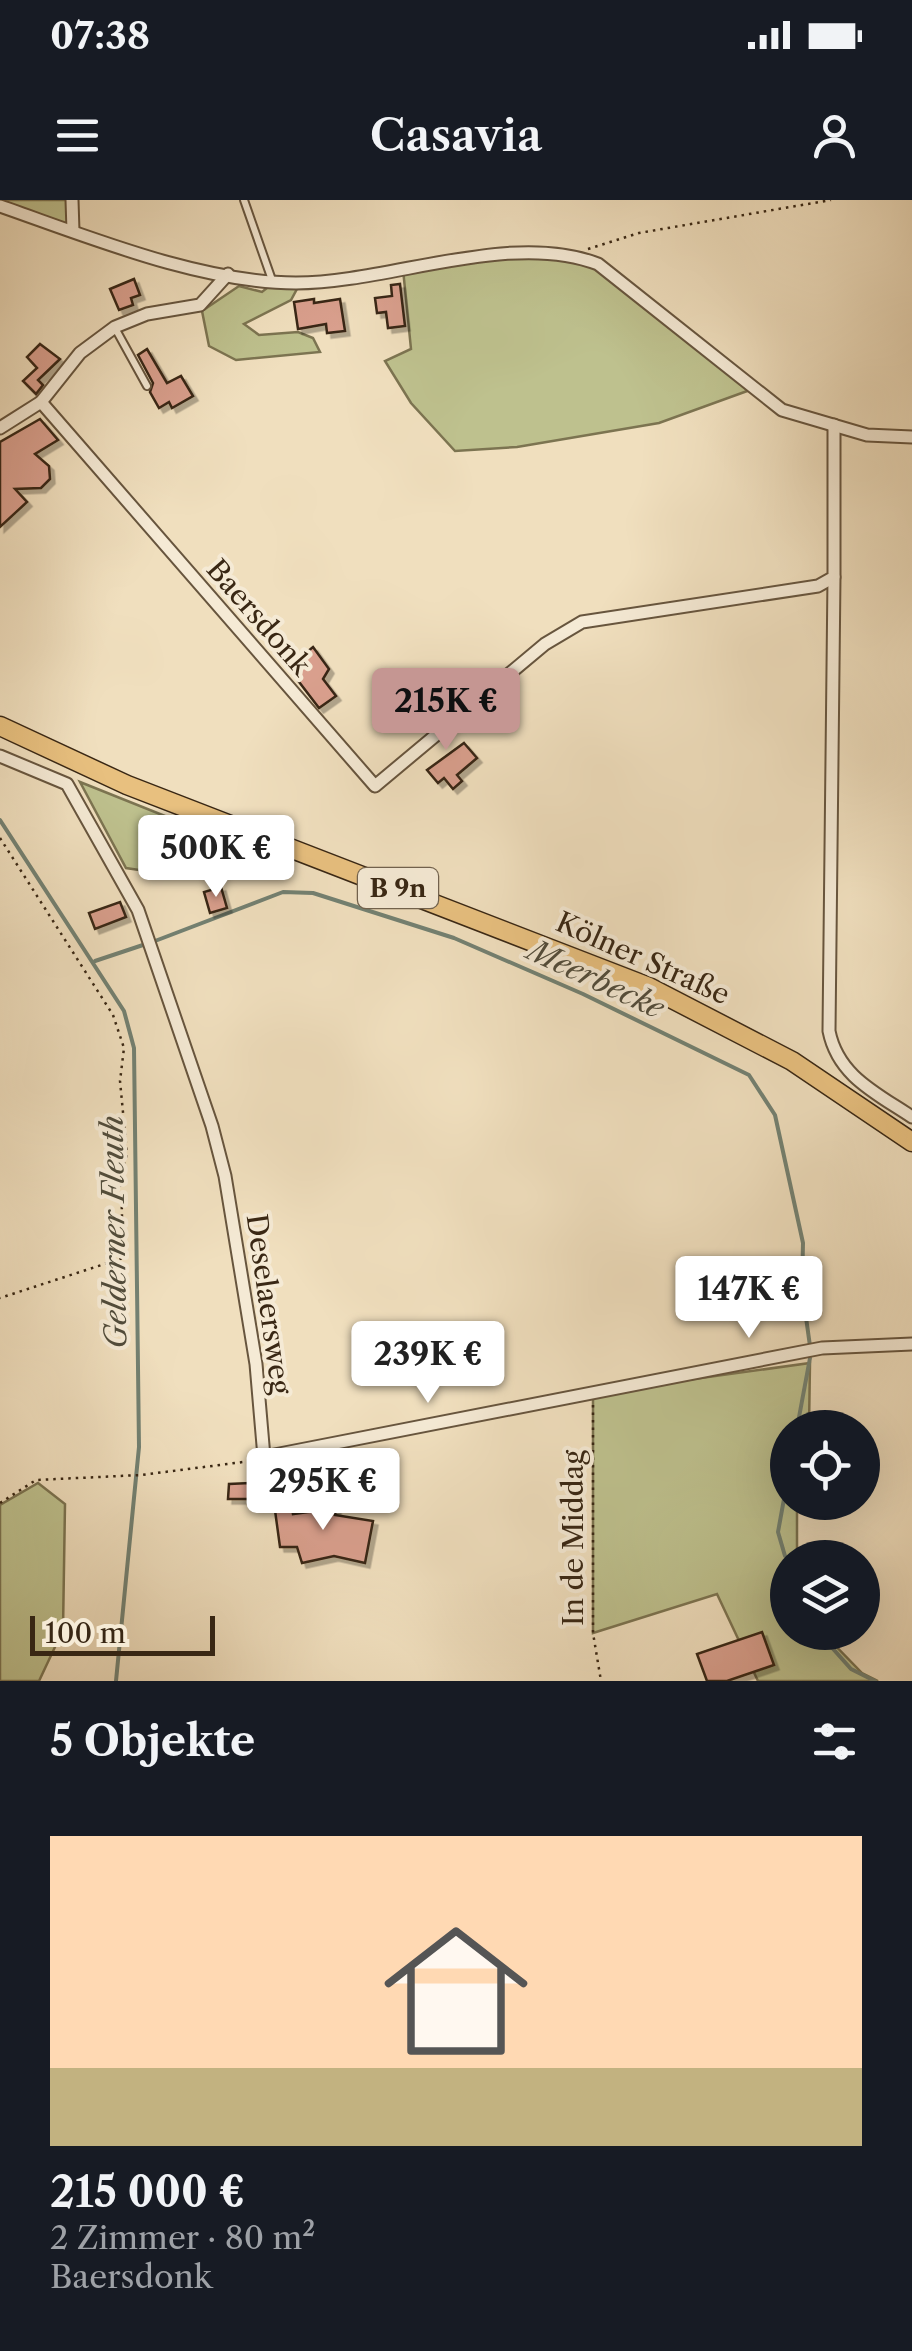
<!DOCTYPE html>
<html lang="de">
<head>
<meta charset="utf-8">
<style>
	body { margin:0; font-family:"Libre Caslon Text",serif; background:#20242c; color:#f1f3f6; height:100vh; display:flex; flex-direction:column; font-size:38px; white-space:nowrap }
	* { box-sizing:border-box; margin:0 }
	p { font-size:32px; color:#9ea1a6 }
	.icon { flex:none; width:55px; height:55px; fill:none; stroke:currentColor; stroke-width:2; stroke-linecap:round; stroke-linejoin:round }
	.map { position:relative; height:1481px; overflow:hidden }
	.sheet { display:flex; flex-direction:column; background:#171b24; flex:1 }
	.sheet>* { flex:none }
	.tools { position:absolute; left:770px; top:1210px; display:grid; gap:20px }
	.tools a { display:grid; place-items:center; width:110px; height:110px; border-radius:50%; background:#171b24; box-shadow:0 10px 40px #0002; font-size:50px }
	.scale { position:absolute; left:30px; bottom:25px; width:185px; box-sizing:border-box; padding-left:10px; border:5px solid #392714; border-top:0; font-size:28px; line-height:35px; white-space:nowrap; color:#392714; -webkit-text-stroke:8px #f5ead5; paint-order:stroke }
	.price { position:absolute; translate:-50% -85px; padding:0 22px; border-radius:10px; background:#fff; color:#222; font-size:32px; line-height:65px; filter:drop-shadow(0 2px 5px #0008) }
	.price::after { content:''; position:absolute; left:50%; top:60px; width:30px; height:22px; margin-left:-15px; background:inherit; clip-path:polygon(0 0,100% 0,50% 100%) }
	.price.selected { background:#c59692; color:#111 }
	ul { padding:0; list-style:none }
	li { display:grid; align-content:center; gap:20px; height:530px; padding:0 50px }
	li span { display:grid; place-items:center; height:310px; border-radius:0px; color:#555 }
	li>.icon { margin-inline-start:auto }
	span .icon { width:180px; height:180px; fill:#fffc; stroke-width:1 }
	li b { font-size:42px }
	h2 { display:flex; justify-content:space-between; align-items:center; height:120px; padding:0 50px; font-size:42px }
	.status { display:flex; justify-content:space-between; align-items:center; height:70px; padding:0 50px; background:#171b24; direction:ltr }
	.status svg { height:28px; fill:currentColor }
	header { display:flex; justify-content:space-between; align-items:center; height:130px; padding:0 50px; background:#171b24; font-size:45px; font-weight:600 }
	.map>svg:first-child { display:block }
	.green { fill:#bec18e; stroke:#7c7451; stroke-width:2.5 }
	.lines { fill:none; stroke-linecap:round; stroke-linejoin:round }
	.stream { stroke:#738172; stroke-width:4 }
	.building { fill:#d99f8d; stroke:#392714; stroke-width:2.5; filter:url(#shadow) }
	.lane-casing { stroke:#67553e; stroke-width:10 }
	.street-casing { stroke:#67553e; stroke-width:15 }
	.primary-casing { stroke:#392714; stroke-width:21 }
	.path { stroke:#392714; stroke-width:2.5; stroke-dasharray:2.5 5; stroke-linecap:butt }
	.lane { stroke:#f5ead5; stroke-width:6 }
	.street { stroke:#f5ead5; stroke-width:11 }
	.primary { stroke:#e8c07f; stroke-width:18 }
	.labels { text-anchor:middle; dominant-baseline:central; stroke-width:8; stroke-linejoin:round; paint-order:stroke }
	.shield { fill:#f5ead5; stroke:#71624e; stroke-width:2.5 }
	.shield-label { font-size:25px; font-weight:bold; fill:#392714 }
	.street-label { font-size:28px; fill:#392714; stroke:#f5ead5 }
	.water-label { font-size:30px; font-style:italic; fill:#514c3b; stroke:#f5ead5 }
</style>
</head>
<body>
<div class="status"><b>07:38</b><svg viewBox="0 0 49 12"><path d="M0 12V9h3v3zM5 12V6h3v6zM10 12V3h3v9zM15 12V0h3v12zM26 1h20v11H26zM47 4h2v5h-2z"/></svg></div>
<header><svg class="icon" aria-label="menu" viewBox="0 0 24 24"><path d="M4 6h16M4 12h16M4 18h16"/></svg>Casavia<svg class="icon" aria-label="person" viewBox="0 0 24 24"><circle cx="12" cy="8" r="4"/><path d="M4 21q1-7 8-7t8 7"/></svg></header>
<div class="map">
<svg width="912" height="1481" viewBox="0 0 912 1481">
	<defs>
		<filter id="shadow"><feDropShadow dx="4.5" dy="4.5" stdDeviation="0" flood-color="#0004"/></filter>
	</defs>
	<rect width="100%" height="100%" fill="#f0dfbe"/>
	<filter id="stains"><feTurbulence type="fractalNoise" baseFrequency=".002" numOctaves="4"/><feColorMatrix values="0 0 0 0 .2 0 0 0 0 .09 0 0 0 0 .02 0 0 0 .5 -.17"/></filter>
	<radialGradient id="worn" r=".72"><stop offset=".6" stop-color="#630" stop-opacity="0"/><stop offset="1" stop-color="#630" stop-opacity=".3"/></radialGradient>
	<!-- green -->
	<g class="green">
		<polygon points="0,0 71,0 73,27"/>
		<polygon points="540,55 598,65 750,190 659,223 517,247 455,251 411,203 385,161 411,149 403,69"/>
		<polygon points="272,84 298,87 291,100 244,124 259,135 298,132 313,138 320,152 236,160 209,146 202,111 239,86 262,92"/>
		<polygon points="80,582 220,638 139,670 126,668"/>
		<polygon points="810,1163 809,1227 788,1228 788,1302 797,1303 797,1357 788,1358 788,1432 823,1433 862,1473 878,1481 758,1481 717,1394 593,1433 593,1193"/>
		<polygon points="38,1283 65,1304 63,1430 39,1481 0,1481 0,1305"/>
	</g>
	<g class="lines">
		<!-- stream -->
		<g class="stream">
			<polyline points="0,620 124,811 134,848 139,1247 116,1481"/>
			<polyline points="155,741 283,692 313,693 454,738 583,794 749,875 775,915 803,1043 802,1089 810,1146"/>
			<polyline points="95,761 143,745"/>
			<polyline points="797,1228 810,1158"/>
			<polyline points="785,1356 778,1332 788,1277"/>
			<polyline points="818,1432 851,1469 875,1481"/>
		</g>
	</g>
	<!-- building -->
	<g class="building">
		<polygon points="134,79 140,95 131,98 133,105 119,110 110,89"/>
		<polygon points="400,84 405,126 388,128 386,112 377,113 375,98 392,96 391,85"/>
		<polygon points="314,99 314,103 340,99 345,131 327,133 326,124 298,129 294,102"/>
		<polygon points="40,144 60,159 38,180 43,185 36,194 23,181 37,168 27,157"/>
		<polygon points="147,149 167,183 181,176 193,196 172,208 169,202 159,208 150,192 153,183 138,155"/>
		<polygon points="40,219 58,240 35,254 49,266 50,279 41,288 15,289 27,302 0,327 0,242"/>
		<polygon points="313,447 329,469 323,479 336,496 319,508 293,474 306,464 301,457"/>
		<polygon points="464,543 477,558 457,575 462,581 453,589 444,578 438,583 427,570"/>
		<polygon points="221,687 227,708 210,713 204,692"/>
		<polygon points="120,702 126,717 95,729 89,713"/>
		<polygon points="342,1253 345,1281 273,1295 268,1266"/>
		<polygon points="250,1283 250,1299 228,1299 229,1284"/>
		<polygon points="274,1303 291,1303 293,1314 322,1310 325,1303 337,1303 335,1315 373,1321 365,1363 334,1356 302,1363 297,1347 280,1347"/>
		<polygon points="762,1432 774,1465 727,1481 707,1481 697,1454"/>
	</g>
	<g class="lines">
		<defs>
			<g id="lane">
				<polyline points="244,0 272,80"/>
				<polyline points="115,128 147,186"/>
			</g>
			<g id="street">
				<polyline points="72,0 73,31"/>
				<path d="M0,6C89,37 201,83 296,83C389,83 511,30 598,64L782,210L867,235L912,237"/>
				<polyline points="41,202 375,586 545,444 582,422 818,386 834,377 834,225"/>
				<polyline points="0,228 41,202 80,153 115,127 147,114 200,105 228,74"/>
				<path d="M834,377L829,831C838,876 876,893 912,917"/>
				<polyline points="0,556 67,584 138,710 212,926 225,976 256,1164 264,1257 822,1148 912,1144"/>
			</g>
			<polyline id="primary" points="0,526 127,585 649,787 792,861 912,942"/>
		</defs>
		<!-- lane casing -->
		<use href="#lane" class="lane-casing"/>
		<!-- street casing -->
		<use href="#street" class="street-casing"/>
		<!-- primary casing -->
		<use href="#primary" class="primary-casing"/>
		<!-- path -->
		<g class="path">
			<polyline points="588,49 639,33 831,0"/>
			<polyline points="0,638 113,815 124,848 120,881 127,954 121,975 123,1058 0,1098"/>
			<polyline points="593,1205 593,1433 601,1481"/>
			<polyline points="0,1303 36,1280 141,1275 251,1261"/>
		</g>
		<!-- lane -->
		<use href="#lane" class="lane"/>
		<!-- street -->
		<use href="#street" class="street"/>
		<!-- primary -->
		<use href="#primary" class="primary"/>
	</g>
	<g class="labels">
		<!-- shield labels -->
		<rect class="shield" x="358" y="668" width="80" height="40" rx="8"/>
		<g class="shield-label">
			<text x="398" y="688">B 9n</text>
		</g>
		<!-- street labels -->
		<g class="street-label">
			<text transform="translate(259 417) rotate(49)">Baersdonk</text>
			<text transform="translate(643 758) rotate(24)">Kölner Straße</text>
			<text transform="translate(269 1104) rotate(82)">Deselaersweg</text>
			<text transform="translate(573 1338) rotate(-90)">In de Middag</text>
		</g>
		<!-- water labels -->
		<g class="water-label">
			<text transform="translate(596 779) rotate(25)">Meerbecke</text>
			<text transform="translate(114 1032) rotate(-91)">Gelderner Fleuth</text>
		</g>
	</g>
	<rect width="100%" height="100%" filter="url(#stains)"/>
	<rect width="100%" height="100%" fill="url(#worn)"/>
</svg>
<div class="tools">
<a><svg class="icon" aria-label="locate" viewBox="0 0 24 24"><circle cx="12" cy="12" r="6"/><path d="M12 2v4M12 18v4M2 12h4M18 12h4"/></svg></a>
<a><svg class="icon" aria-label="layers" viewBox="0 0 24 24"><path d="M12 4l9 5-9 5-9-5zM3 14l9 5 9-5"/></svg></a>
</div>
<div class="scale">100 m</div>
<b class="price selected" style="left:446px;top:553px">215K €</b>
<b class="price" style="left:216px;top:700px">500K €</b>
<b class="price" style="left:749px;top:1141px">147K €</b>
<b class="price" style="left:428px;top:1206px">239K €</b>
<b class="price" style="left:323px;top:1333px">295K €</b>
</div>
<section class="sheet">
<h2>5 Objekte<svg class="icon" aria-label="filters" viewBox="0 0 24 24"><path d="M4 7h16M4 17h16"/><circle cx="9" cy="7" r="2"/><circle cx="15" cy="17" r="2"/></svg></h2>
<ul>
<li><span style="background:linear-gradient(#ffd9b3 75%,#c2b280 0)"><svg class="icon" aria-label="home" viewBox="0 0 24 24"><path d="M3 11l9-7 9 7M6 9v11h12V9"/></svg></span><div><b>215 000 €</b><p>2 Zimmer · 80 m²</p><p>Baersdonk</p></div></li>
</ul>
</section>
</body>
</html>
